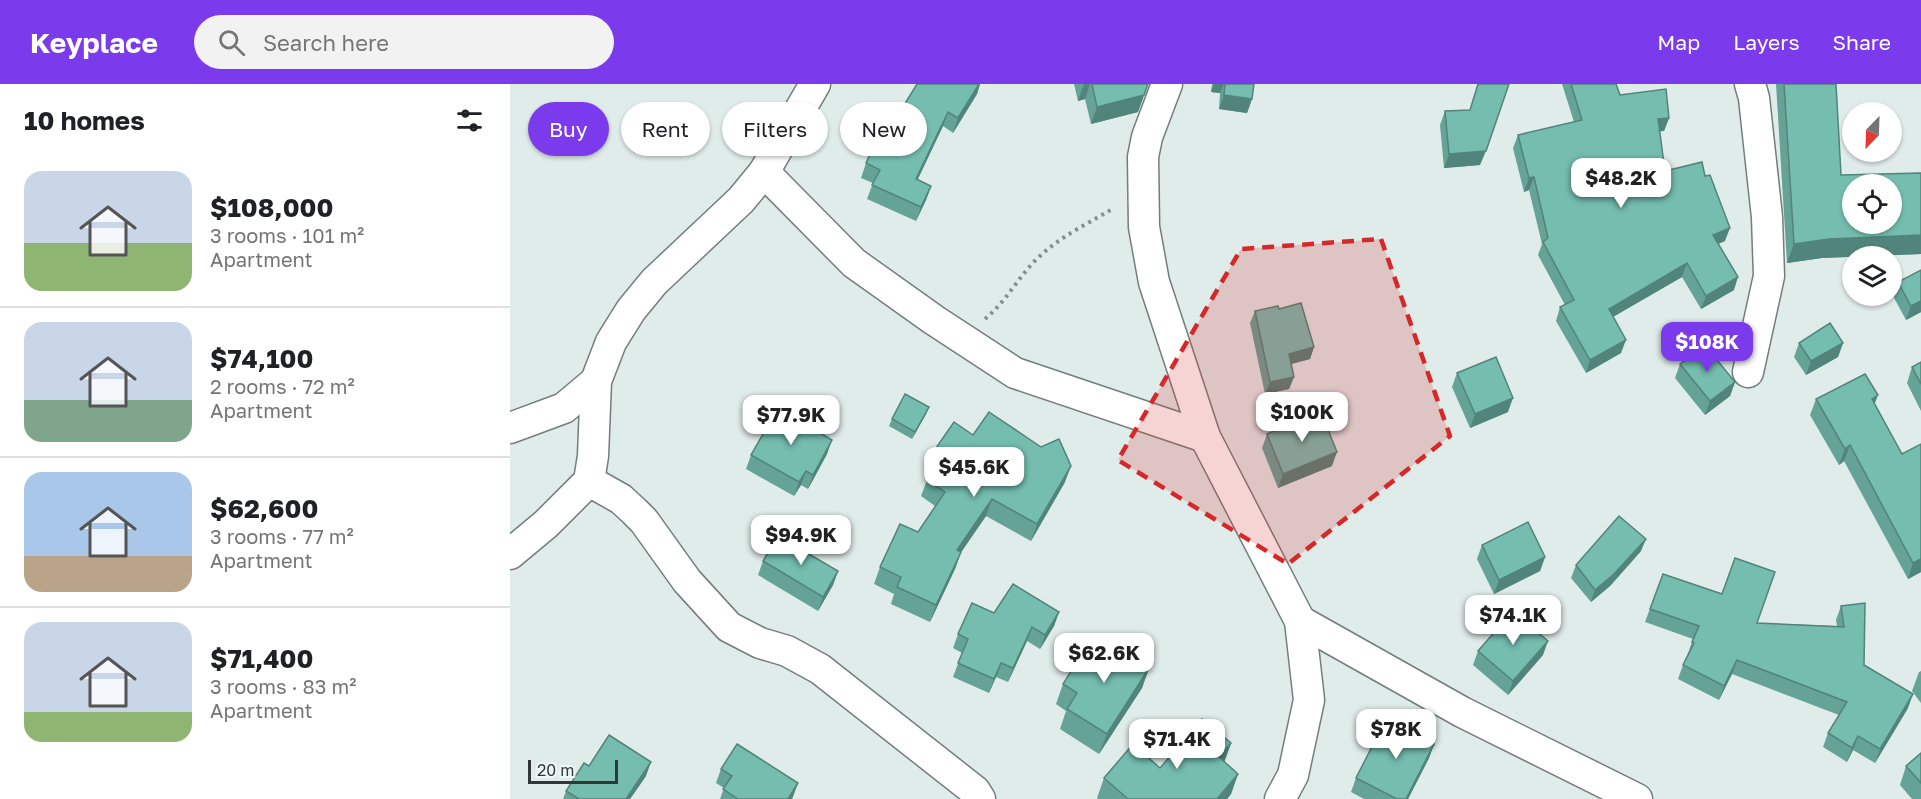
<!DOCTYPE html>
<html lang="en">
<head>
<meta charset="utf-8">
<style>
	body { margin:0; font-family:"Golos Text",sans-serif; background:#f2f2f2; color:#202124; height:100vh; display:flex; flex-direction:column; font-size:22px; white-space:nowrap }
	* { box-sizing:border-box; margin:0 }
	p { font-size:20px; color:#757577 }
	.icon { flex:none; width:33px; height:33px; fill:none; stroke:currentColor; stroke-width:2; stroke-linecap:round; stroke-linejoin:round }
	.map { position:relative; flex:1; overflow:hidden }
	.panel { display:flex; flex-direction:column; background:#fff; width:510px }
	.panel>* { flex:none }
	.guide { position:absolute; left:18px; top:18px; width:570px; height:54px; display:flex; gap:12px }
	.needle { width:39px; rotate:203deg }
	.tools { position:absolute; left:1332px; top:18px; display:grid; gap:12px }
	.tools a { display:grid; place-items:center; width:60px; height:60px; border-radius:50%; background:#fff; box-shadow:0 2px 4px #0004; font-size:30px }
	.scale { position:absolute; left:18px; bottom:15px; width:90px; box-sizing:border-box; padding-left:6px; border:3px solid #323736; border-top:0; font-size:16px; line-height:21px; white-space:nowrap; color:#323736; -webkit-text-stroke:4px #edf9f6; paint-order:stroke }
	.price { position:absolute; translate:-50% -51px; padding:0 14px; border-radius:12px; background:#fff; color:#222; font-size:20px; line-height:39px; filter:drop-shadow(0 2px 3px #0008) }
	.price::after { content:''; position:absolute; left:50%; top:36px; width:18px; height:14px; margin-left:-9px; background:inherit; clip-path:polygon(0 0,100% 0,50% 100%) }
	.price.selected { background:#7c3aed; color:#fff }
	ul { padding:0; list-style:none }
	li { display:flex; align-items:center; gap:18px; height:150px; padding:0 24px }
	li+li { border-top:2px solid #e0e0e0 }
	li span { display:grid; place-items:center; flex:none; width:168px; height:120px; border-radius:18px; color:#555 }
	li>.icon { margin-inline-start:auto }
	span .icon { width:72px; height:72px; fill:#fffc; stroke-width:1 }
	li b { font-size:26px }
	h2 { display:flex; justify-content:space-between; align-items:center; height:72px; padding:0 24px; font-size:26px }
	.pill { padding:0 21px; border-radius:27px; background:#fff; box-shadow:0 2px 4px #0004; font-size:21px; line-height:54px }
	.pill.selected { background:#7c3aed; color:#fff }
	header { display:flex; align-items:center; gap:36px; box-sizing:border-box; height:84px; padding:0 30px; background:#7c3aed; color:#fff }
	header strong { font-size:28px }
	nav { display:flex; gap:33px; margin-inline-start:auto; font-size:21px }
	.search { width:420px; height:54px; background:#f2f2f2; display:flex; align-items:center; gap:15px; box-sizing:border-box; padding:0 21px; border-radius:33px; color:#757577; font-size:22px }
	main { display:flex; flex:1; min-height:0 }
	.map>svg:first-child { display:block }
	.lines { fill:none; stroke-linecap:round; stroke-linejoin:round }
	.minor-casing { stroke:#737e7b; stroke-width:33 }
	.path { stroke:#868f8d; stroke-width:4; stroke-dasharray:3 4.5; stroke-linecap:butt }
	.minor { stroke:#fff; stroke-width:30 }
	.wall { fill:#64a396 }
	.shaded-wall { fill:#51847a }
	.building { fill:#74bdaf; stroke:#51847a; stroke-width:1.5; fill-rule:evenodd }
	.marked { fill:#d62828; fill-opacity:0.2; stroke:#d62828; stroke-width:4.5; stroke-dasharray:12 8; stroke-linejoin:round }
</style>
</head>
<body>
<header>
<strong>Keyplace</strong>
<div class="search"><svg class="icon" aria-label="search" viewBox="0 0 24 24"><circle cx="10" cy="10" r="6"/><path d="M15 15l6 6"/></svg>Search here</div>
<nav><a>Map</a><a>Layers</a><a>Share</a></nav>
</header>
<main>
<section class="panel">
<h2>10 homes<svg class="icon" aria-label="filters" viewBox="0 0 24 24"><path d="M4 7h16M4 17h16"/><circle cx="9" cy="7" r="2"/><circle cx="15" cy="17" r="2"/></svg></h2>
<ul>
<li><span style="background:linear-gradient(#c9d6e8 60%,#8fb573 0)"><svg class="icon" aria-label="home" viewBox="0 0 24 24"><path d="M3 11l9-7 9 7M6 9v11h12V9"/></svg></span><div><b>$108,000</b><p>3 rooms · 101 m²</p><p>Apartment</p></div></li>
<li><span style="background:linear-gradient(#c9d6e8 65%,#7fa58c 0)"><svg class="icon" aria-label="home" viewBox="0 0 24 24"><path d="M3 11l9-7 9 7M6 9v11h12V9"/></svg></span><div><b>$74,100</b><p>2 rooms · 72 m²</p><p>Apartment</p></div></li>
<li><span style="background:linear-gradient(#a9c7e8 70%,#b9a48a 0)"><svg class="icon" aria-label="home" viewBox="0 0 24 24"><path d="M3 11l9-7 9 7M6 9v11h12V9"/></svg></span><div><b>$62,600</b><p>3 rooms · 77 m²</p><p>Apartment</p></div></li>
<li><span style="background:linear-gradient(#c9d6e8 75%,#8fb573 0)"><svg class="icon" aria-label="home" viewBox="0 0 24 24"><path d="M3 11l9-7 9 7M6 9v11h12V9"/></svg></span><div><b>$71,400</b><p>3 rooms · 83 m²</p><p>Apartment</p></div></li>
</ul>
</section>
<div class="map">
<svg width="1411" height="715" viewBox="0 0 1411 715">
	<rect width="100%" height="100%" fill="#e0ece9"/>
	<g class="lines">
		<defs>
			<g id="minor">
				<polyline points="657,0 637,53 633,73 634,143 644,198 695,353 790,537 799,616 783,691 770,715"/>
				<polyline points="254,88 344,179 424,236 505,289 695,353"/>
				<polyline points="1238,288 1259,192 1257,133 1244,14 1240,0"/>
				<polyline points="0,344 54,324 86,297"/>
				<polyline points="79,397 111,415 124,427 134,437 177,497 219,543 250,559 277,567 310,585 465,707 470,715"/>
				<polyline points="0,470 36,440 79,397 83,372 86,297 101,258 121,226 144,198 231,116 254,88 305,0"/>
				<polyline points="790,537 952,628 1127,715"/>
			</g>
		</defs>
		<!-- minor casing -->
		<use href="#minor" class="minor-casing"/>
		<!-- path -->
		<path class="path" d="M475,235C497,217 509,191 530,172C551,152 579,139 604,124"/>
		<!-- minor -->
		<use href="#minor" class="minor"/>
	</g>
	<!-- wall -->
	<g class="wall">
		<polygon points="407,0 470,0 467,10 443,49 433,42 408,95 421,102 416,116 406,137 357,115 363,99 351,94 356,79 386,34"/>
		<polygon points="564,0 638,0 628,28 581,40 575,15 568,17"/>
		<polygon points="702,0 744,0 742,15 737,29 709,25 710,9 701,8"/>
		<polygon points="1052,0 1106,0 1110,11 1159,34 1154,47 1150,47 1155,87 1215,157 1208,160 1224,206 1191,225 1172,193 1103,233 1111,269 1076,289 1046,237 1050,223 1055,221 1028,171 1032,160 1019,106 1014,108 1003,64 1008,51 1064,38"/>
		<polygon points="1266,0 1326,0 1331,91 1411,170 1312,174 1277,179"/>
		<polygon points="935,27 970,81 934,84 930,41"/>
		<polygon points="1411,186 1411,228 1396,236 1383,212 1388,198"/>
		<polygon points="769,225 804,263 800,275 781,280 784,293 779,305 755,310 740,239 745,227"/>
		<polygon points="1289,259 1333,259 1328,273 1296,291 1284,273"/>
		<polygon points="1411,278 1411,327 1397,299 1402,283"/>
		<polygon points="1170,280 1225,298 1220,312 1195,331 1165,294"/>
		<polygon points="947,289 998,328 960,344 942,303"/>
		<polygon points="1306,315 1365,320 1392,370 1411,360 1411,488 1398,495 1334,377 1329,381 1300,331"/>
		<polygon points="419,323 416,330 402,355 379,342 382,335"/>
		<polygon points="757,350 822,382 768,404 752,364"/>
		<polygon points="463,351 555,398 521,457 476,432 451,468 445,485 420,538 381,520 384,510 364,500 370,483 408,448 425,422 411,412 417,396 420,391 415,388 421,371"/>
		<polygon points="317,370 298,405 291,401 284,412 236,385 241,371"/>
		<polygon points="972,461 1035,473 1030,487 984,510 967,475"/>
		<polygon points="1131,467 1100,502 1081,518 1061,494 1066,481"/>
		<polygon points="253,477 328,487 323,501 308,527 248,491"/>
		<polygon points="1153,490 1247,539 1327,542 1326,536 1331,522 1354,581 1398,624 1365,679 1343,666 1337,678 1313,663 1318,649 1329,631 1222,590 1209,616 1168,595 1173,581 1178,572 1177,572 1183,555 1135,538"/>
		<polygon points="549,528 544,542 530,565 517,557 498,598 486,593 479,609 443,593 452,569 443,564 448,550 484,529"/>
		<polygon points="968,567 1033,571 998,611 963,581"/>
		<polygon points="582,569 639,584 632,604 589,670 550,645 556,627 546,620 553,600"/>
		<polygon points="1411,587 1411,619 1402,607 1409,588"/>
		<polygon points="887,643 920,652 917,658 924,660 919,674 898,715 854,715 841,708 846,694"/>
		<polygon points="721,659 714,678 728,690 721,710 717,715 588,715 587,714 594,694 650,684"/>
		<polygon points="1411,669 1411,715 1402,715 1390,701 1396,682"/>
		<polygon points="79,682 136,692 120,715 53,715 56,707"/>
		<polygon points="211,685 288,699 282,715 210,715 214,704 206,699"/>
	</g>
	<!-- shaded-wall -->
	<g class="shaded-wall">
		<polygon points="469,0 470,0 467,10 443,49 448,34"/>
		<polygon points="574,0 580,0 575,15 568,17"/>
		<polygon points="638,0 628,28 581,40 587,23"/>
		<polygon points="704,0 714,0 710,9 701,8"/>
		<polygon points="714,11 742,15 737,29 709,25"/>
		<polygon points="438,28 433,42 401,109 406,95"/>
		<polygon points="1159,34 1154,47 1143,48 1148,35"/>
		<polygon points="976,67 970,81 934,84 939,70"/>
		<polygon points="1024,93 1019,106 1014,108 1019,94"/>
		<polygon points="421,102 416,116 406,137 411,123"/>
		<polygon points="1220,144 1215,157 1198,164 1203,151"/>
		<polygon points="1411,151 1411,170 1312,174 1277,179 1284,160 1319,155"/>
		<polygon points="1177,179 1172,193 1094,238 1099,225"/>
		<polygon points="1228,193 1224,206 1191,225 1196,212"/>
		<polygon points="1411,217 1411,228 1396,236 1401,222"/>
		<polygon points="1116,256 1111,269 1076,289 1080,276"/>
		<polygon points="1333,259 1328,273 1296,291 1301,277"/>
		<polygon points="804,263 800,275 774,282 779,270"/>
		<polygon points="784,293 779,305 755,310 760,298"/>
		<polygon points="1225,298 1220,312 1195,331 1200,317"/>
		<polygon points="1368,311 1362,327 1362,315"/>
		<polygon points="1003,314 998,328 960,344 965,330"/>
		<polygon points="419,323 416,330 402,355 405,348"/>
		<polygon points="322,356 317,370 298,405 303,391"/>
		<polygon points="1340,361 1334,377 1329,381 1335,365"/>
		<polygon points="827,368 822,382 768,404 773,390"/>
		<polygon points="561,382 555,398 521,457 527,440"/>
		<polygon points="296,387 291,401 284,412 289,398"/>
		<polygon points="482,415 476,432 441,483 447,466"/>
		<polygon points="1136,455 1131,467 1100,502 1081,518 1085,506"/>
		<polygon points="451,468 445,485 420,538 426,521"/>
		<polygon points="1035,473 1030,487 984,510 989,496"/>
		<polygon points="1411,475 1411,488 1398,495 1403,479"/>
		<polygon points="328,487 323,501 308,527 313,513"/>
		<polygon points="549,528 544,542 530,565 535,551"/>
		<polygon points="522,543 517,557 498,598 503,584"/>
		<polygon points="1038,557 1033,571 998,611 1003,597"/>
		<polygon points="1227,576 1222,590 1209,616 1214,602"/>
		<polygon points="491,579 486,593 479,609 484,595"/>
		<polygon points="639,584 632,604 589,670 597,650"/>
		<polygon points="1403,610 1398,624 1365,679 1370,665"/>
		<polygon points="1348,652 1343,666 1337,678 1342,664"/>
		<polygon points="721,659 714,679 709,673"/>
		<polygon points="924,660 919,674 898,715 896,715"/>
		<polygon points="141,678 136,692 120,715 116,715"/>
		<polygon points="728,690 721,710 717,715 707,715"/>
		<polygon points="288,699 282,715 278,715"/>
	</g>
	<!-- building -->
	<g class="building">
		<polygon points="407,0 469,0 448,34 438,28 406,95 421,102 411,123 362,101 370,86 356,79 378,31 386,34"/>
		<polygon points="582,0 638,0 634,11 587,23"/>
		<polygon points="715,0 744,0 742,15 714,11"/>
		<polygon points="968,0 999,0 976,67 939,70 935,27 960,26"/>
		<polygon points="1061,0 1106,0 1110,11 1156,5 1159,34 1148,35 1155,87 1192,78 1195,92 1200,91 1220,144 1203,151 1228,193 1196,212 1177,179 1099,225 1116,256 1080,276 1050,223 1064,216 1033,158 1038,154 1024,93 1019,94 1008,51 1072,36"/>
		<path d="M1274,0H1326L1331,91L1411,89V151L1319,155L1284,160ZM1342,100H1382V140H1342Z"/>
		<polygon points="1411,186 1411,217 1401,222 1388,198"/>
		<polygon points="791,219 804,263 779,270 784,293 760,298 745,227 768,222 769,225"/>
		<polygon points="1320,239 1333,259 1301,277 1289,259"/>
		<polygon points="1194,260 1225,298 1200,317 1170,280"/>
		<polygon points="986,273 1003,314 965,330 947,289"/>
		<polygon points="1411,278 1411,300 1402,283"/>
		<polygon points="1355,290 1368,311 1362,315 1392,370 1411,360 1411,475 1403,479 1340,361 1335,365 1306,315"/>
		<polygon points="395,310 419,323 405,348 382,335"/>
		<polygon points="268,324 322,356 303,391 296,387 289,398 241,371"/>
		<polygon points="479,328 531,363 549,355 561,382 527,440 482,415 447,466 451,468 426,521 387,503 391,493 370,483 390,440 408,448 435,408 417,396 430,377 421,371 444,338 463,351"/>
		<polygon points="811,328 827,368 773,390 757,350"/>
		<polygon points="1109,432 1136,455 1104,490 1085,506 1066,481"/>
		<polygon points="1018,438 1035,473 989,496 972,461"/>
		<polygon points="268,452 328,487 313,513 253,477"/>
		<polygon points="1225,474 1265,488 1247,539 1334,543 1331,522 1355,519 1354,581 1403,610 1370,665 1348,652 1342,664 1318,649 1337,618 1227,576 1214,602 1173,581 1184,559 1182,558 1189,542 1140,525 1153,490 1212,510"/>
		<polygon points="503,500 549,528 535,551 522,543 503,584 491,579 484,595 448,579 458,555 448,550 462,519 484,529"/>
		<polygon points="1003,527 1038,557 1003,597 968,567"/>
		<polygon points="592,553 639,584 597,650 557,625 567,609 553,600 575,565 582,569"/>
		<polygon points="692,635 721,659 709,673 728,690 707,715 618,715 594,694 623,660 650,684"/>
		<polygon points="875,637 887,643 891,637 920,652 917,657 924,660 896,715 887,715 846,694"/>
		<polygon points="99,651 141,678 116,715 69,715 56,707 74,679 79,682"/>
		<polygon points="227,660 288,699 278,715 228,715 213,705 222,692 211,685"/>
		<polygon points="1411,669 1411,699 1396,682"/>
	</g>
	<!-- marked area -->
	<path class="marked" d="M871,155L940,352L778,480L608,376L731,165Z"/>
</svg>
<div class="tools">
<a><svg class="needle" viewBox="-14 -14 28 28"><path d="M0-13l5 13h-10z" fill="#e53935"/><path d="M0 13l5-13h-10z" fill="#757577"/></svg></a>
<a><svg class="icon" aria-label="locate" viewBox="0 0 24 24"><circle cx="12" cy="12" r="6"/><path d="M12 2v4M12 18v4M2 12h4M18 12h4"/></svg></a>
<a><svg class="icon" aria-label="layers" viewBox="0 0 24 24"><path d="M12 4l9 5-9 5-9-5zM3 14l9 5 9-5"/></svg></a>
</div>
<div class="scale">20 m</div>
<b class="price" style="left:1111px;top:125px">$48.2K</b>
<b class="price selected" style="left:1197px;top:289px">$108K</b>
<b class="price" style="left:792px;top:359px">$100K</b>
<b class="price" style="left:281px;top:362px">$77.9K</b>
<b class="price" style="left:464px;top:414px">$45.6K</b>
<b class="price" style="left:291px;top:482px">$94.9K</b>
<b class="price" style="left:1003px;top:562px">$74.1K</b>
<b class="price" style="left:594px;top:600px">$62.6K</b>
<b class="price" style="left:886px;top:676px">$78K</b>
<b class="price" style="left:667px;top:686px">$71.4K</b>
<div class="guide">
<a class="pill selected">Buy</a>
<a class="pill">Rent</a>
<a class="pill">Filters</a>
<a class="pill">New</a>
</div>
</div>
</main>
</body>
</html>
